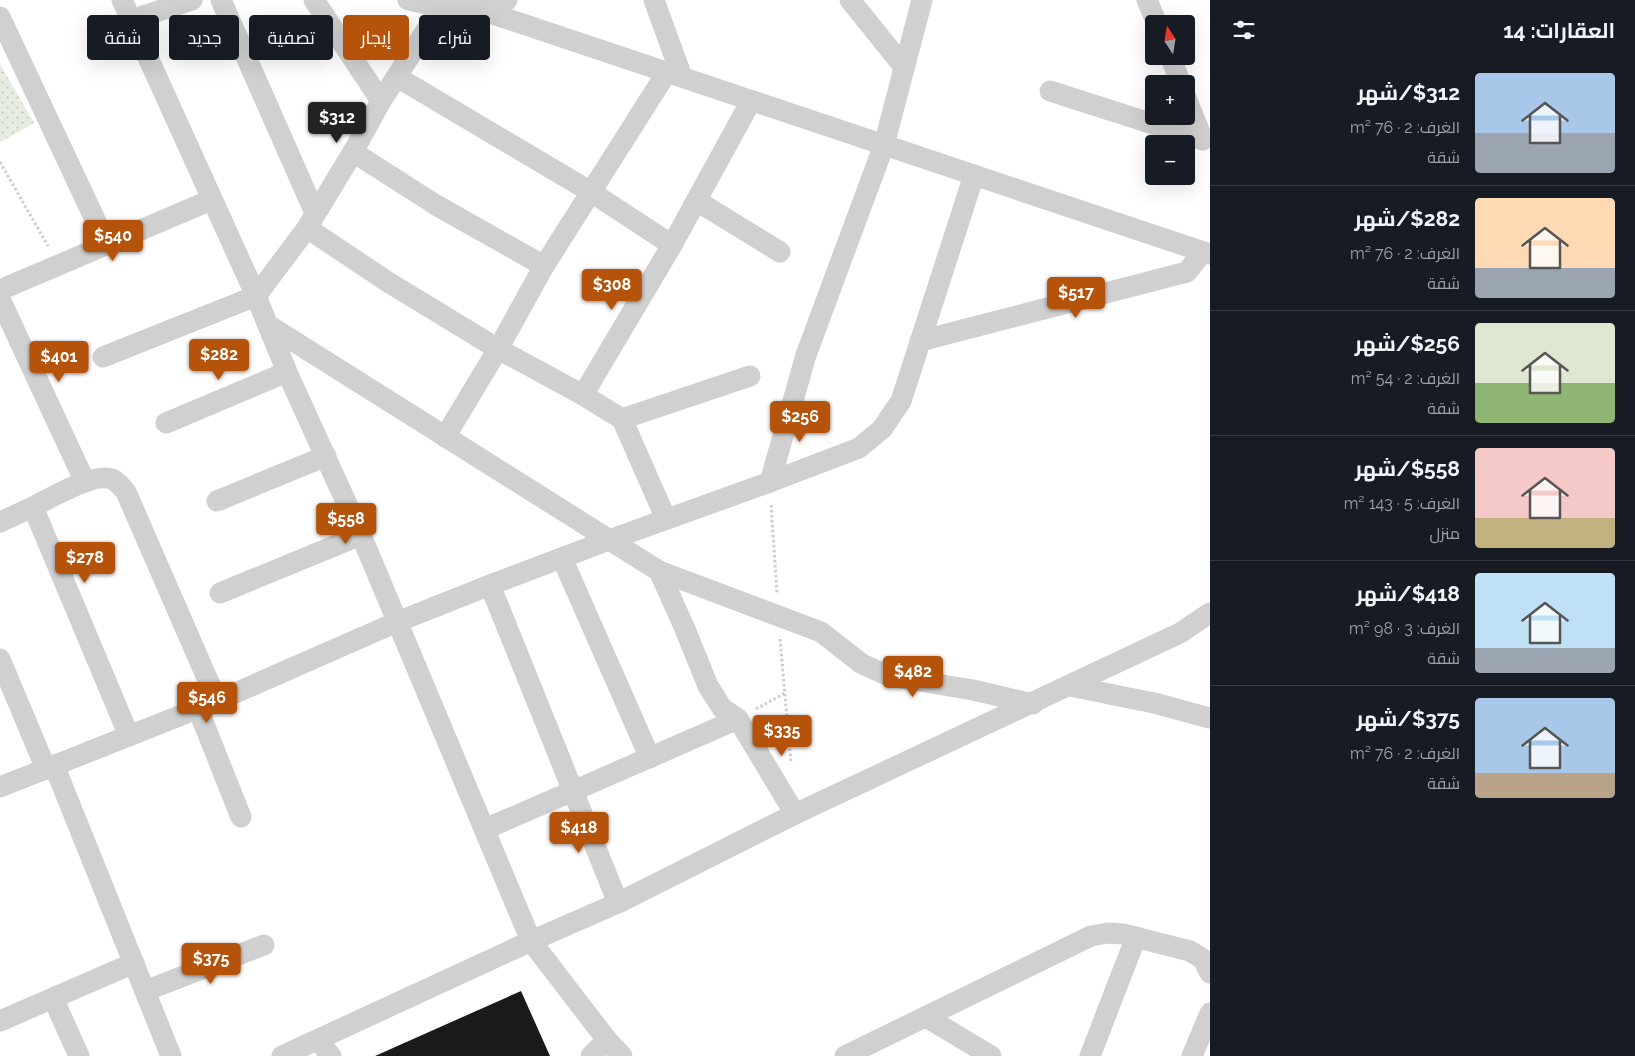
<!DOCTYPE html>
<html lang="ar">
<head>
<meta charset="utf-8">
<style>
	body { margin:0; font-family:Raleway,Cairo,sans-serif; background:#242831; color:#f1f3f6; direction:rtl; height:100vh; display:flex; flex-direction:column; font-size:19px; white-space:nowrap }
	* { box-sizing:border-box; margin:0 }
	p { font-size:16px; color:#9ea1a6 }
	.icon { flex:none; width:28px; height:28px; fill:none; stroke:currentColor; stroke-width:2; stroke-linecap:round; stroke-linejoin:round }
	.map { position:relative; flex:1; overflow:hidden; direction:ltr }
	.details { display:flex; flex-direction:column; background:#171b24; width:425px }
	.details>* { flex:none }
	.top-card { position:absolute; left:15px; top:15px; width:475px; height:45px; direction:rtl; display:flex; gap:10px }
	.needle { width:32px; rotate:348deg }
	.fabs { position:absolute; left:1145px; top:15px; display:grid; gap:10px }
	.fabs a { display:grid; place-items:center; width:50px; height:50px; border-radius:5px; background:#171b24; box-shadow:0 5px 20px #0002; font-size:25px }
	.price { position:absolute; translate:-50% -42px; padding:0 11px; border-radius:5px; background:#b45309; color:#fff; font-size:16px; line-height:32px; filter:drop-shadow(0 1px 2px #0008) }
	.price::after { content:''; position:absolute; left:50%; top:30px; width:15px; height:11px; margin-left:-8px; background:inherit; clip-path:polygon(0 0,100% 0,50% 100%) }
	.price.current { background:#222; color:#fff }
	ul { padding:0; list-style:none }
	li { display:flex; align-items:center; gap:15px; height:125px; padding:0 20px }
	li+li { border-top:1px solid #363941 }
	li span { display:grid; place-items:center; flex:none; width:140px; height:100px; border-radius:5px; color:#555 }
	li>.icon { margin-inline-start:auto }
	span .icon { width:60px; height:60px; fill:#fffc; stroke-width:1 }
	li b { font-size:21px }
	h2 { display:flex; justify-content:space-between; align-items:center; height:60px; padding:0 20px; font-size:21px }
	.chip { padding:0 18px; border-radius:5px; background:#171b24; box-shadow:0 5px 20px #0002; font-size:18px; line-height:45px }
	.chip.current { background:#b45309; color:#fff }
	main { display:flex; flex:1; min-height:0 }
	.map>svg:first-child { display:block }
	.grass { fill:url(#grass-dots) }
	.building { fill:#1a1a1a }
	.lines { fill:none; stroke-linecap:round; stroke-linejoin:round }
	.path { stroke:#cdcdcd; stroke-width:3; stroke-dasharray:2.5 2.5; stroke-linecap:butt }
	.minor { stroke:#d0d0d0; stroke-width:21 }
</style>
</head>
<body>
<main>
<section class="details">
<h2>العقارات: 14<svg class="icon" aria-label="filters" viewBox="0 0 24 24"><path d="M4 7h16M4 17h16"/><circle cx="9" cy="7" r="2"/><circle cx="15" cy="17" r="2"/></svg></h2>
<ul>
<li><span style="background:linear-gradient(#a9c7e8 60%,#9aa5b1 0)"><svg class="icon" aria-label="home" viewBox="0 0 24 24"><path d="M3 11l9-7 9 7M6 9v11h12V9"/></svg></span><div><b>$312/شهر</b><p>الغرف: 2 · 76 m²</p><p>شقة</p></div></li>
<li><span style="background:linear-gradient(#ffd9b3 70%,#9aa5b1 0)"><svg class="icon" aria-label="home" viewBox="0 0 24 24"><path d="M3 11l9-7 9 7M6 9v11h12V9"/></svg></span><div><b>$282/شهر</b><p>الغرف: 2 · 76 m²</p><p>شقة</p></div></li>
<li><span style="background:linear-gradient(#dfe7d0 60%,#8fb573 0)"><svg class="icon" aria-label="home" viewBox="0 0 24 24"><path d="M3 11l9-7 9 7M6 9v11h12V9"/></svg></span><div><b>$256/شهر</b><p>الغرف: 2 · 54 m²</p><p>شقة</p></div></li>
<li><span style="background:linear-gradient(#f6c9c9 70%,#c2b280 0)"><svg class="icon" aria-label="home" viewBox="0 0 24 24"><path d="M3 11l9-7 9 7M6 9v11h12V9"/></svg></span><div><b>$558/شهر</b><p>الغرف: 5 · 143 m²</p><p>منزل</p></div></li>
<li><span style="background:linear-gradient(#bfe0f5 75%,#9aa5b1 0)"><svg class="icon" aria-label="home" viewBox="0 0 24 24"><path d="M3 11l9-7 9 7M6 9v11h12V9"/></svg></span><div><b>$418/شهر</b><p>الغرف: 3 · 98 m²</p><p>شقة</p></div></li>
<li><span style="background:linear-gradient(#a9c7e8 75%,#b9a48a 0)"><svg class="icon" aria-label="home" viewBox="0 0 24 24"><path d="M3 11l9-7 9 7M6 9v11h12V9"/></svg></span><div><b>$375/شهر</b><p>الغرف: 2 · 76 m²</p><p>شقة</p></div></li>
</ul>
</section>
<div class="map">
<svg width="1210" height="1056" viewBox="0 0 1210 1056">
	<defs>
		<pattern id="grass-dots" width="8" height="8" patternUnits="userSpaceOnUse" patternTransform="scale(1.25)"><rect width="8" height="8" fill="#e6ecdf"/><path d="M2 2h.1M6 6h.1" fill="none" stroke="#c6cbc0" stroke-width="1.8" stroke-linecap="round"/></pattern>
	</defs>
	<rect width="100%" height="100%" fill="#fff"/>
	<!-- grass -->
	<polygon class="grass" points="0,64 34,123 1,142 0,141"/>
	<!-- building -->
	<polygon class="building" points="521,991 550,1056 375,1056"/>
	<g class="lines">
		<!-- path -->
		<g class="path">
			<polyline points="0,162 48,246"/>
			<polyline points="771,505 777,593"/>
			<polyline points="780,639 791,763"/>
			<polyline points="756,709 785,693"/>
		</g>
		<!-- minor -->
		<g class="minor">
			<polyline points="122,0 256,296 287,372 361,535 531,941 607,1040 622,1056"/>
			<polyline points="221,0 315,213"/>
			<polyline points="314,0 381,101"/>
			<polyline points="408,0 441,7 481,10 1210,254"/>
			<polyline points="654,0 682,77"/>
			<polyline points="850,0 904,67"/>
			<polyline points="1147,0 1157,24"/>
			<polyline points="481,10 507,0"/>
			<polyline points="0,17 107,245"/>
			<polyline points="131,20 192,0"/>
			<polyline points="1170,56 1181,84"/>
			<polyline points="397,77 591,192 672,245 751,101"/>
			<polyline points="1050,91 1203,140 1186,98"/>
			<polyline points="353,152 436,205 544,266 667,72"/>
			<polyline points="697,201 780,252"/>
			<polyline points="307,228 388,282 498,349 544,266"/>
			<polyline points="0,290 211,200"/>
			<polyline points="0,299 85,482"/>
			<polyline points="268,325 659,571 821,632 862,664 889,676 973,690 1033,704"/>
			<polyline points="920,341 1187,272 1203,252"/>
			<polyline points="103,357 256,296 307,228 353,152 381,101 441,7"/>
			<polyline points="583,395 672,245"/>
			<polyline points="622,419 750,376"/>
			<polyline points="166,423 287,372"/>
			<polyline points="445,437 498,349 583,395 622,419 666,519"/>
			<polyline points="770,482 859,448 882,429 901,401 974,175"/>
			<polyline points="217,501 326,456"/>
			<path d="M33,507C50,498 94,472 112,479C118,482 122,487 126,492L217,701"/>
			<polyline points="0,522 33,507 129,736"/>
			<polyline points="562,558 650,758"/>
			<polyline points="659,571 685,629 708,686 722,708 738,719 795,814"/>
			<polyline points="490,585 573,791 738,719"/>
			<polyline points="220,593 361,535"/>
			<polyline points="0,659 46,769"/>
			<polyline points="1070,686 1154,703 1210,718"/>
			<polyline points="198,709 241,817"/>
			<polyline points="54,765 171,1056"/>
			<polyline points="0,787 217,701 397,622 490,585 609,540 770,482 806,355 884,145 922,0"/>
			<polyline points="485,829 573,791 618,903"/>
			<polyline points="145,991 264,945"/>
			<polyline points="53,998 79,1056"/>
			<polyline points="926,1017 991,1056"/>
			<polyline points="0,1021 134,963"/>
			<polyline points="318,1040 331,1056"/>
			<polyline points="282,1056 531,941 618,903 795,814 1180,633 1210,613"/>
			<polyline points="591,1056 607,1040"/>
			<polyline points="845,1056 1091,936 1108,933 1123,934 1190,951 1203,959 1210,973"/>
			<polyline points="1090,1056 1136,937"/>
			<polyline points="1192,1056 1210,1013"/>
		</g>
	</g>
</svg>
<div class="fabs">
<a><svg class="needle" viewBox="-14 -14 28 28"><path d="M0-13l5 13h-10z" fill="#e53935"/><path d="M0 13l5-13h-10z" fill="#9ea1a6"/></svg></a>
<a>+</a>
<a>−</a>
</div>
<b class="price current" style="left:337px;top:144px">$312</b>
<b class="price" style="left:113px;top:262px">$540</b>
<b class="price" style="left:612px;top:311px">$308</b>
<b class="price" style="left:1076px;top:319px">$517</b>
<b class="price" style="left:219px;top:381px">$282</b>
<b class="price" style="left:59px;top:383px">$401</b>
<b class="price" style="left:800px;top:443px">$256</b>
<b class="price" style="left:346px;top:545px">$558</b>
<b class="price" style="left:85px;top:584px">$278</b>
<b class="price" style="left:913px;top:698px">$482</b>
<b class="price" style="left:207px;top:724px">$546</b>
<b class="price" style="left:782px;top:757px">$335</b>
<b class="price" style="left:579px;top:854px">$418</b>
<b class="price" style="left:211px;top:985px">$375</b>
<div class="top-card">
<a class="chip">شراء</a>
<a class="chip current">إيجار</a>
<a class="chip">تصفية</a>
<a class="chip">جديد</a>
<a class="chip">شقة</a>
</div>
</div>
</main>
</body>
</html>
